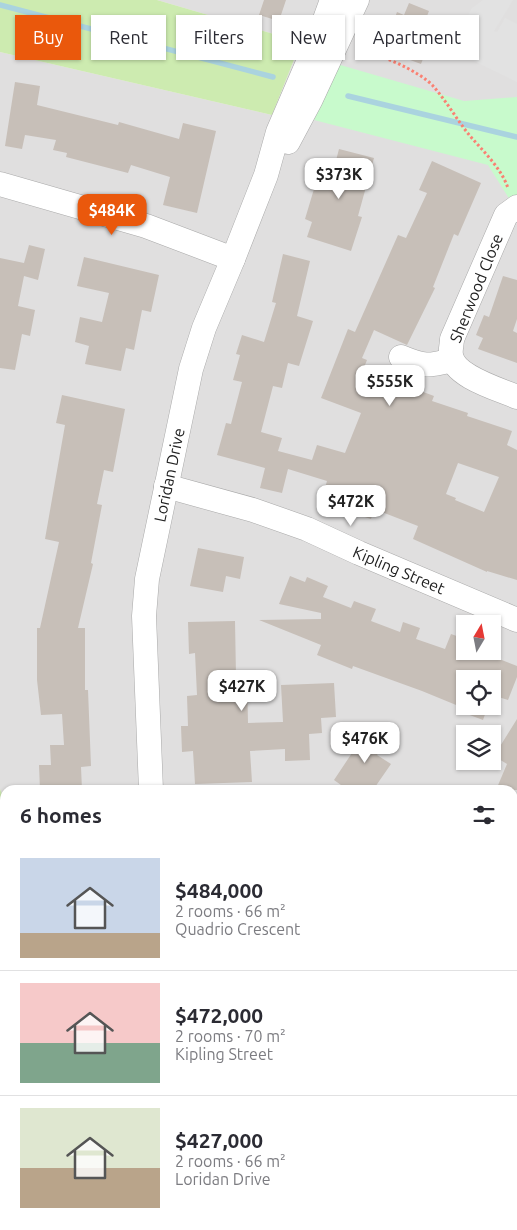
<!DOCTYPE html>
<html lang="en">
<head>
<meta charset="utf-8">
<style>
	body { margin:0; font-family:Ubuntu,sans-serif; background:#f2f2f3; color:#2b2b33; height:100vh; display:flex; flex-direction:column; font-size:19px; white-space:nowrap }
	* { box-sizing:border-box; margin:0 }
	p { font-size:16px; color:#7c7c81 }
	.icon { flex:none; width:28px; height:28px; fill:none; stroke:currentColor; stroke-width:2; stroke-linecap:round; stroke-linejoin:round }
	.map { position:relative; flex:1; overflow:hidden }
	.drawer { position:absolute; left:0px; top:785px; width:518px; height:445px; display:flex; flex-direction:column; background:#fff; border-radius:15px 15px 0 0; box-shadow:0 1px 4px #0004 }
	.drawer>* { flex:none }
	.hud { position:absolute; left:15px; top:15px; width:488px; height:45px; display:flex; gap:10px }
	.needle { width:32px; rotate:10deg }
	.tools { position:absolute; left:456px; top:615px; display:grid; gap:10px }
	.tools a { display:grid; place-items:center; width:45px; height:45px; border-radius:0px; background:#fff; box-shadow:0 1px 4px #0004; font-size:25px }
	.price { position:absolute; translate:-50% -42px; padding:0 11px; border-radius:10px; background:#fff; color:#222; font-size:16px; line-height:32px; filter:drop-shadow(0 1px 2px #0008) }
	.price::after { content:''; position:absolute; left:50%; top:30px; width:15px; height:11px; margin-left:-8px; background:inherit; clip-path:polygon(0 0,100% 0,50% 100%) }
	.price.active { background:#ea580c; color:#fff }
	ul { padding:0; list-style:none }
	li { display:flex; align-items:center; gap:15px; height:125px; padding:0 20px }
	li+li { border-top:1px solid #e1e1e2 }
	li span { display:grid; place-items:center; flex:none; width:140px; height:100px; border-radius:0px; color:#555 }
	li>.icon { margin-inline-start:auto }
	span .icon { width:60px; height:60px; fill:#fffc; stroke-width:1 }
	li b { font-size:21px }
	h2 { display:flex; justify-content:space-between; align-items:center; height:60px; padding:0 20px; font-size:21px }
	.chip { padding:0 18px; border-radius:0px; background:#fff; box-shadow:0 1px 4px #0004; font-size:18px; line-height:45px }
	.chip.active { background:#ea580c; color:#fff }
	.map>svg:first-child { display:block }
	.residential { fill:#e0dfdf; fill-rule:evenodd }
	.grass { fill:#cdebb0 }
	.park { fill:#c8facc }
	.parking { fill:#e2e2e2 }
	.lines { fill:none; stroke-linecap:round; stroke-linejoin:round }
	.stream { stroke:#aad3df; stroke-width:5.5 }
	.building { fill:#c7bfb8; fill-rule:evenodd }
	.minor-casing { stroke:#a9a9a9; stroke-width:25 }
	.path { stroke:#fa8072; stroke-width:3; stroke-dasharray:2.5 2.5; stroke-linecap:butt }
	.minor { stroke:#fff; stroke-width:24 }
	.labels { text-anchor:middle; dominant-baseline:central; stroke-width:5; stroke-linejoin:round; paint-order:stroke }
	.street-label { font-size:16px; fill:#222; stroke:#fff }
</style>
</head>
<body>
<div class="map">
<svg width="517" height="1230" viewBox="0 0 517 1230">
	<rect width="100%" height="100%" fill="#f2efe9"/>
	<!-- residential -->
	<g class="residential">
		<path d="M157,0H517V1230H92L91,1225H512V790H5V802L0,789V52L272,115L301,42ZM465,624H492V651H465ZM465,679H492V706H465ZM465,734H492V761H465Z"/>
		<polygon points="0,1034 5,1054 5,1225 47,1225 49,1230 0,1230"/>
	</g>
	<!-- grass -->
	<g class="grass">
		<polygon points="0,0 157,0 301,42 272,115 0,52"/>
		<polygon points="0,789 5,802 5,1054 0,1034"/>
	</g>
	<!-- park -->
	<polygon class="park" points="337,64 464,101 517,97 517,207 515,208 488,165 314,120"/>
	<!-- parking -->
	<polygon class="parking" points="483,0 513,0 494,31 497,32 505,18 517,24 517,82 449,49 472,8"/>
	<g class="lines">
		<!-- stream -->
		<g class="stream">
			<polyline points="0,5 273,77"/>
			<polyline points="348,96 517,137"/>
			<polyline points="0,844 5,870"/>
			<polyline points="74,1225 75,1230"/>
		</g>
	</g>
	<!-- building -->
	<g class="building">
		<polygon points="264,0 286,0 279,21 259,15"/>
		<polygon points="409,3 429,11 427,16 433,19 430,28 434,30 421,64 383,50 397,12 404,15"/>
		<polygon points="15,82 40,86 37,105 118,125 119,122 179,139 183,123 216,131 197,213 163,205 170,177 131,165 128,173 66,157 67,153 53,150 56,140 25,135 22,149 5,146"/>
		<polygon points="339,149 374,158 358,216 362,217 351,251 307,237 312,222 305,219 314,189 309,188 315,166 333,172"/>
		<path d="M432,161L481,183L458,236L454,234L433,287L435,288L407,345L374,330L362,358L367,360L363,370L406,388L407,386L434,396L432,401L468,413L467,416L512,431L507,445L517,450V580L487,571V572L413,539L418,526L374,509L371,519L350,512L351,510L321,501L327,481L288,469L282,493L260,488L265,468L217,455L226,423L231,424L242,382L233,380L240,355L236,354L242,335L264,342L276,303L272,302L283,254L310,261L297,316L313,321L299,366L288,363L282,388L273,386L261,432L282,438L278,451L312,460L317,445L345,453L361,413L321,398L348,329L355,332L398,235L406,238L427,193L419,190ZM458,463L499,477L484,512L455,500L456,498L446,494Z"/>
		<polygon points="29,245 45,249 38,280 24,276 18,306 35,310 30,336 22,334 15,370 0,368 0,258 24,263"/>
		<polygon points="84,257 159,275 151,312 142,310 134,350 126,348 121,371 85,364 89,346 75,342 80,317 102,322 109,293 77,286"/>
		<polygon points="503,276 517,280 517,319 513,331 517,333 517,363 478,349 483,338 476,335 484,315 489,317"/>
		<polygon points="62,395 125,409 113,472 104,470 97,504 102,505 91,563 93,564 78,628 85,628 85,690 88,690 91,766 81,767 82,790 40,790 39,765 51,765 50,745 64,745 62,714 41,715 37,680 37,628 40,628 59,542 45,539 65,425 56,423"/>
		<polygon points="198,548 244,557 240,579 226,576 223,592 190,586"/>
		<polygon points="290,576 305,582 307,577 328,586 323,597 351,608 354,601 376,609 371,621 400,632 403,622 420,628 416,639 445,649 451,634 465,639 465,651 479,651 517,666 517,677 508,700 492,695 492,679 465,679 465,706 488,706 483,720 459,711 461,707 422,691 353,666 352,669 317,655 321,645 259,620 321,619 321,613 279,604"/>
		<polygon points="235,621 236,676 247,676 248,723 283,722 281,685 334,683 336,717 321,718 322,733 309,734 310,760 285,761 285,749 250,751 252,782 195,784 193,751 182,752 181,726 188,726 187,696 197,695 195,653 189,654 188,622"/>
		<polygon points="517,719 517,790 496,790 507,764 494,756"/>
		<polygon points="370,726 388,739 377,755 391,764 373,790 348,790 334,780"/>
	</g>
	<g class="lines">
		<defs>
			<g id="minor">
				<polyline points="288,142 311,99 357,0"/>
				<polyline points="0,184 146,226 233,259"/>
				<path d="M517,207L506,215L452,339C452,344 450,350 451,355C454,377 499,389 517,397"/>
				<path d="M401,357C425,367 428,366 452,360"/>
				<polyline points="166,486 253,510 307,529 359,553 517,620"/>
				<polyline points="151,790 144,616 147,579 191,369 204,328 233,259 266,175 278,132 316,44 332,0"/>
				<polyline points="256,1225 259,1230"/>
			</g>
		</defs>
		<!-- minor casing -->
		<use href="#minor" class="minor-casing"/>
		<!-- path -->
		<g class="path">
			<path d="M356,48C378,54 419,70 434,87C447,102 457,120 470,136C484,152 501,168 508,188"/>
			<polyline points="0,1001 5,1003"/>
		</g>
		<!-- minor -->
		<use href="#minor" class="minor"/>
	</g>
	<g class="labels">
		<!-- street labels -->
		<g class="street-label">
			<text transform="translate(476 288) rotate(-68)">Sherwood Close</text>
			<text transform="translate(169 475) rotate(-78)">Loridan Drive</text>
			<text transform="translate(399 570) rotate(23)">Kipling Street</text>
		</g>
	</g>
</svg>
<div class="tools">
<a><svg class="needle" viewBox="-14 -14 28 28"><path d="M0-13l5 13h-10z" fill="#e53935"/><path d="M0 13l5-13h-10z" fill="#7c7c81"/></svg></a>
<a><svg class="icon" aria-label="locate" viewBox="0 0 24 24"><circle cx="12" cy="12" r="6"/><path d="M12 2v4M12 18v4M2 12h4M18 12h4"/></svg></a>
<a><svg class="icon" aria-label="layers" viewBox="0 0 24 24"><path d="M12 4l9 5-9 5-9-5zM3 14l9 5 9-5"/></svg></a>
</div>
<b class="price" style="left:339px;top:200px">$373K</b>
<b class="price active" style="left:112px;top:236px">$484K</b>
<b class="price" style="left:390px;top:407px">$555K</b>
<b class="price" style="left:351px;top:527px">$472K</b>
<b class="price" style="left:242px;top:712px">$427K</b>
<b class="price" style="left:365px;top:764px">$476K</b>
<div class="hud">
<a class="chip active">Buy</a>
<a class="chip">Rent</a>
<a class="chip">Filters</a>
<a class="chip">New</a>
<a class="chip">Apartment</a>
</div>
<section class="drawer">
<h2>6 homes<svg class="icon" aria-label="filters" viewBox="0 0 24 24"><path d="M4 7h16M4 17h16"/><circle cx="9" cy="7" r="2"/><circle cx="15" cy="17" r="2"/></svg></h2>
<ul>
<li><span style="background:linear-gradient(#c9d6e8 75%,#b9a48a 0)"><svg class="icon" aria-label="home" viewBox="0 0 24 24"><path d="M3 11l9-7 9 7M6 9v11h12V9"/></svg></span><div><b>$484,000</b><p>2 rooms · 66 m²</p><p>Quadrio Crescent</p></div></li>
<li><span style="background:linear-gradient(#f6c9c9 60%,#7fa58c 0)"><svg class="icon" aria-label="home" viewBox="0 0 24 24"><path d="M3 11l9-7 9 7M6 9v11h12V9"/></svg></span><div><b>$472,000</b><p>2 rooms · 70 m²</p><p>Kipling Street</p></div></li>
<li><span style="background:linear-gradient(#dfe7d0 60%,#b9a48a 0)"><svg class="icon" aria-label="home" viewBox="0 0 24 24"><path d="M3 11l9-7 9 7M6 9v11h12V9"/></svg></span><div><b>$427,000</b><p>2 rooms · 66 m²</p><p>Loridan Drive</p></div></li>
</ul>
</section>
</div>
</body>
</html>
